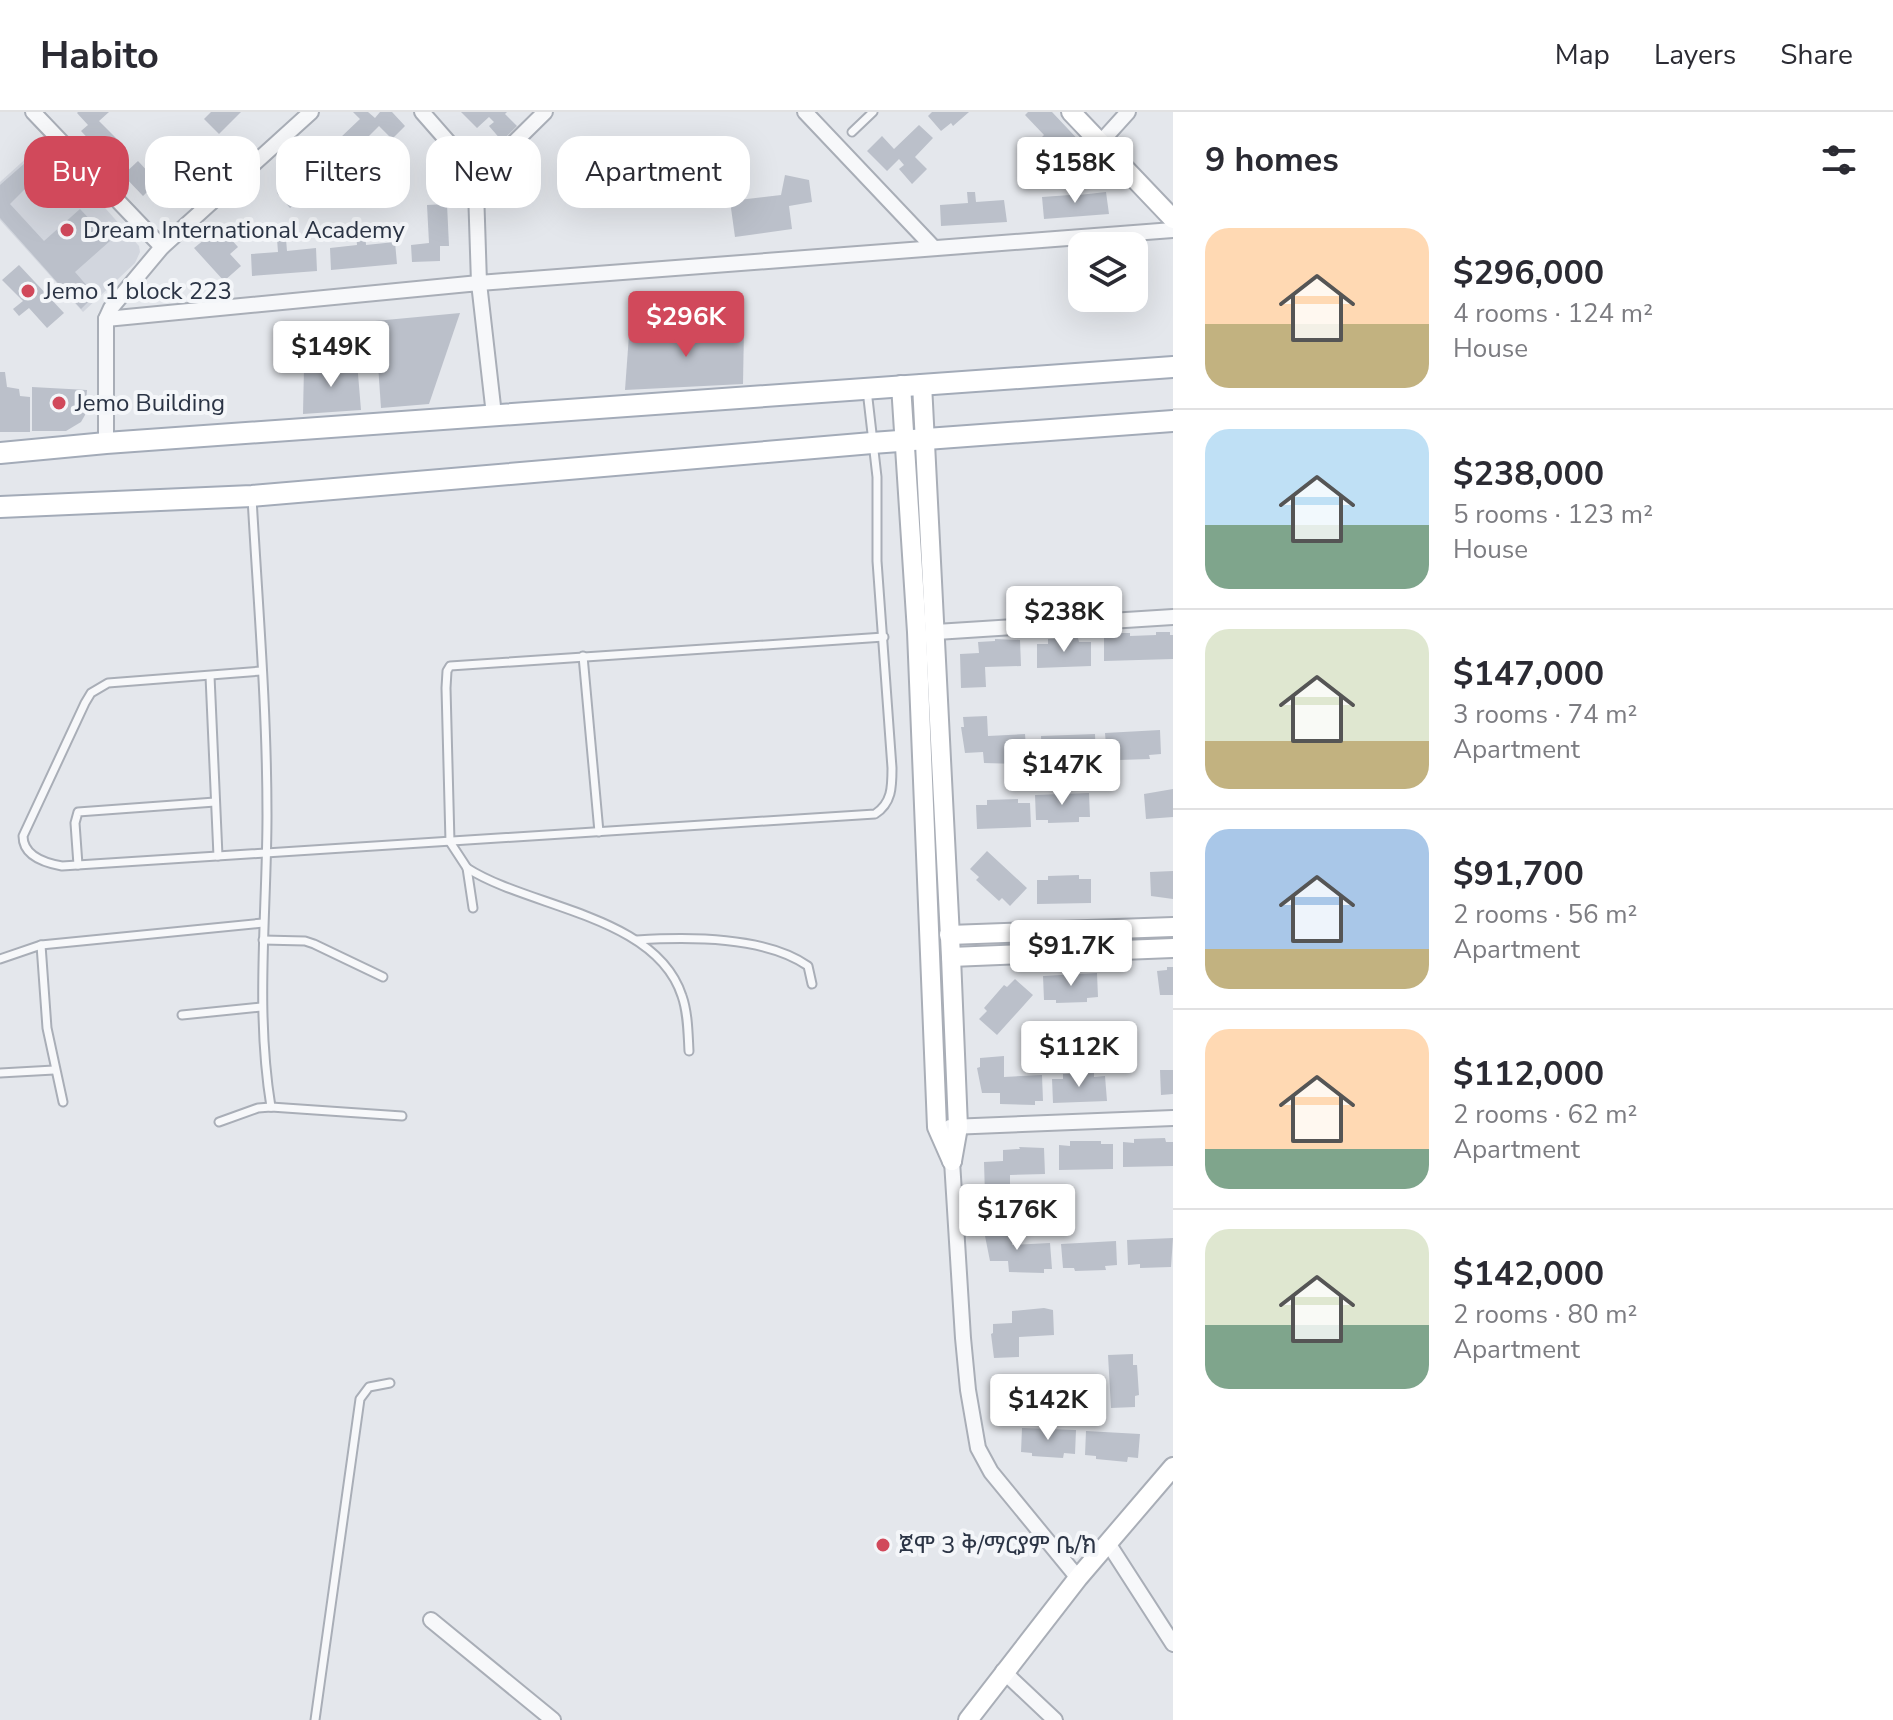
<!DOCTYPE html>
<html lang="en">
<head>
<meta charset="utf-8">
<style>
	body { margin:0; font-family:"Nunito Sans","Noto Sans Ethiopic",sans-serif; background:#f7f7f7; color:#2b2b33; height:100vh; display:flex; flex-direction:column; font-size:30px; white-space:nowrap }
	* { box-sizing:border-box; margin:0 }
	p { font-size:26px; color:#7c7c81 }
	.icon { flex:none; width:44px; height:44px; fill:none; stroke:currentColor; stroke-width:2; stroke-linecap:round; stroke-linejoin:round }
	.map { position:relative; flex:1; overflow:hidden }
	.details { display:flex; flex-direction:column; background:#fff; width:720px }
	.details>* { flex:none }
	.banner { position:absolute; left:24px; top:24px; width:760px; height:72px; display:flex; gap:16px }
	.buttons { position:absolute; left:1068px; top:120px; display:grid; gap:16px }
	.buttons a { display:grid; place-items:center; width:80px; height:80px; border-radius:16px; background:#fff; box-shadow:0 8px 32px #0002; font-size:40px }
	.price { position:absolute; translate:-50% -68px; padding:0 18px; border-radius:8px; background:#fff; color:#222; font-size:26px; line-height:52px; filter:drop-shadow(0 2px 4px #0008) }
	.price::after { content:''; position:absolute; left:50%; top:48px; width:24px; height:18px; margin-left:-12px; background:inherit; clip-path:polygon(0 0,100% 0,50% 100%) }
	.price.current { background:#d1495b; color:#fff }
	ul { padding:0; list-style:none }
	li { display:flex; align-items:center; gap:24px; height:200px; padding:0 32px }
	li+li { border-top:2px solid #e1e1e2 }
	li span { display:grid; place-items:center; flex:none; width:224px; height:160px; border-radius:24px; color:#555 }
	li>.icon { margin-inline-start:auto }
	span .icon { width:96px; height:96px; fill:#fffc; stroke-width:1 }
	li b { font-size:34px }
	h2 { display:flex; justify-content:space-between; align-items:center; height:96px; padding:0 32px; font-size:34px }
	.chip { padding:0 28px; border-radius:24px; background:#fff; box-shadow:0 8px 32px #0002; font-size:28px; line-height:72px }
	.chip.current { background:#d1495b; color:#fff }
	header { display:flex; align-items:center; gap:48px; box-sizing:border-box; height:112px; padding:0 40px; background:#fff; border-bottom:2px solid #e1e1e2 }
	header strong { font-size:38px }
	nav { display:flex; gap:44px; margin-inline-start:auto; font-size:28px }
	main { display:flex; flex:1; min-height:0 }
	.map>svg:first-child { display:block }
	.built { fill:#d2d6de }
	.building { fill:#bbc0ca }
	.lines { fill:none; stroke-linecap:round; stroke-linejoin:round }
	.lane-casing { stroke:#a9aeb7; stroke-width:11 }
	.street-casing { stroke:#a9aeb7; stroke-width:18 }
	.secondary-casing { stroke:#a9aeb7; stroke-width:22 }
	.primary-casing { stroke:#a3abb8; stroke-width:24 }
	.lane { stroke:#f7f8fa; stroke-width:7 }
	.street { stroke:#f7f8fa; stroke-width:14 }
	.secondary { stroke:#fff; stroke-width:18 }
	.primary { stroke:#fff; stroke-width:20 }
	.poi-dot { fill:#d1495b; stroke:#f4f6f9; stroke-width:3 }
	.labels { text-anchor:middle; dominant-baseline:central; stroke-width:8; stroke-linejoin:round; paint-order:stroke }
	.poi-label { font-size:24px; fill:#2b3445; stroke:#f4f6f9; text-anchor:start }
</style>
</head>
<body>
<header>
<strong>Habito</strong>
<nav><a>Map</a><a>Layers</a><a>Share</a></nav>
</header>
<main>
<div class="map">
<svg width="1173" height="1608" viewBox="0 0 1173 1608">
	<rect width="100%" height="100%" fill="#e4e7ec"/>
	<!-- built -->
	<polygon class="built" points="41,33 55,40 139,134 140,140 135,151 83,200 0,108 0,70"/>
	<!-- building -->
	<g class="building">
		<polygon points="78,0 109,0 99,9 126,36 111,51 81,19 88,13 77,1"/>
		<polygon points="211,0 241,0 219,22 204,7"/>
		<polygon points="353,0 368,0 375,6 380,0 392,0 405,14 392,27 379,14 354,39 340,26 360,7"/>
		<polygon points="461,0 507,0 505,2 517,14 502,29 489,14 494,10 489,5 477,16"/>
		<polygon points="932,0 969,0 953,14 951,11 941,19 928,4"/>
		<polygon points="1028,0 1052,0 1085,35 1069,50 1050,29 1042,37 1036,31 1044,23 1025,3"/>
		<polygon points="919,13 933,26 915,45 927,57 912,72 899,57 904,53 899,47 887,59 867,39 882,24 894,37"/>
		<polygon points="42,36 46,36 68,61 51,76 39,63 10,92 44,129 80,97 110,129 75,160 95,183 81,197 0,106 0,73"/>
		<polygon points="176,37 189,51 171,70 183,82 168,96 155,82 160,77 155,72 143,84 123,63 138,49 150,62"/>
		<polygon points="312,48 326,63 318,71 320,74 302,91 300,88 290,96 277,81"/>
		<polygon points="785,63 809,68 812,90 789,94 792,117 735,125 730,89 781,83"/>
		<polygon points="1077,72 1079,83 1106,80 1109,102 1044,107 1042,85 1070,83 1069,73"/>
		<polygon points="967,80 975,80 976,90 1004,88 1007,110 941,114 940,93 968,91"/>
		<polygon points="447,92 449,134 440,134 440,149 412,150 411,133 429,131 427,93"/>
		<polygon points="220,115 238,135 230,142 241,154 224,169 194,136"/>
		<polygon points="365,120 366,133 395,130 397,152 331,158 330,136 357,133 356,121"/>
		<polygon points="277,127 286,127 287,139 316,136 317,159 252,164 251,142 278,140"/>
		<polygon points="19,153 64,201 47,216 29,196 19,204 13,197 23,189 2,168"/>
		<polygon points="460,201 429,292 381,296 375,209"/>
		<polygon points="744,215 743,272 625,278 629,223"/>
		<polygon points="357,250 361,298 303,302 304,255"/>
		<polygon points="0,260 5,260 7,275 19,277 20,284 30,285 30,320 0,320"/>
		<polygon points="32,275 87,278 85,303 81,310 66,319 32,319"/>
		<polygon points="1156,520 1170,520 1170,523 1173,523 1173,547 1104,549 1104,525 1115,524 1116,521 1130,521 1130,524 1156,523"/>
		<polygon points="1078,526 1079,530 1091,530 1091,554 1037,556 1037,532 1048,532 1048,527"/>
		<polygon points="995,527 1020,528 1021,554 985,555 986,575 961,576 960,542 979,541 978,530 995,529"/>
		<polygon points="987,604 988,624 1025,622 1027,648 1019,649 1019,652 984,651 983,640 965,641 961,615 964,615 963,605"/>
		<polygon points="1160,618 1161,642 1149,643 1150,647 1119,648 1118,645 1107,645 1105,621"/>
		<polygon points="1095,622 1096,646 1085,646 1085,650 1054,652 1054,648 1042,649 1041,624"/>
		<polygon points="1173,677 1173,705 1146,707 1144,682"/>
		<polygon points="1089,681 1090,705 1079,705 1079,710 1048,711 1048,708 1036,708 1035,683"/>
		<polygon points="1018,687 1018,691 1030,691 1031,715 977,717 976,693 987,693 987,688"/>
		<polygon points="987,739 1027,776 1010,794 1002,786 999,789 976,768 979,765 970,757"/>
		<polygon points="1173,759 1173,787 1151,784 1150,760"/>
		<polygon points="1079,763 1079,767 1091,767 1091,791 1037,792 1037,768 1048,768 1048,764"/>
		<polygon points="1167,855 1173,855 1173,883 1160,883 1157,859 1167,858"/>
		<polygon points="1097,861 1098,885 1087,886 1087,890 1056,891 1056,888 1044,888 1043,864"/>
		<polygon points="1015,867 1033,883 997,923 979,907 987,899 984,896 1004,873 1007,875"/>
		<polygon points="1004,944 1004,965 1042,963 1043,989 1035,989 1035,993 1000,992 1000,981 982,981 977,956 980,955 980,946"/>
		<polygon points="1160,958 1173,958 1173,982 1161,983"/>
		<polygon points="1094,961 1094,965 1105,964 1107,989 1053,991 1052,967 1063,967 1063,962"/>
		<polygon points="1165,1026 1166,1030 1173,1030 1173,1054 1123,1055 1123,1030 1134,1031 1134,1027"/>
		<polygon points="1070,1029 1101,1029 1101,1032 1113,1032 1113,1057 1059,1058 1059,1033 1070,1034"/>
		<polygon points="1019,1035 1044,1036 1045,1062 1010,1063 1010,1083 985,1084 984,1050 1003,1049 1003,1038 1020,1037"/>
		<polygon points="1012,1112 1012,1133 1050,1131 1052,1157 1044,1157 1044,1161 1009,1160 1008,1149 990,1149 985,1124 988,1123 988,1114"/>
		<polygon points="1173,1126 1171,1155 1140,1156 1140,1152 1128,1153 1127,1128"/>
		<polygon points="1116,1129 1117,1153 1105,1154 1106,1158 1075,1159 1074,1156 1063,1156 1061,1132"/>
		<polygon points="1044,1196 1053,1198 1054,1223 1019,1225 1019,1245 994,1246 991,1222 993,1221 993,1212 1012,1211 1012,1199"/>
		<polygon points="1133,1242 1133,1253 1137,1253 1139,1283 1135,1284 1135,1295 1111,1296 1108,1243"/>
		<polygon points="1022,1316 1076,1318 1075,1342 1064,1341 1063,1346 1032,1344 1032,1341 1021,1340"/>
		<polygon points="1086,1319 1140,1322 1138,1346 1128,1345 1127,1350 1096,1347 1096,1344 1085,1343"/>
	</g>
	<g class="lines">
		<defs>
			<g id="lane">
				<polyline points="852,20 873,0"/>
				<path d="M252,386C258,491 267,597 267,703C267,801 255,897 271,995"/>
				<polyline points="583,544 599,720"/>
				<path d="M261,559L108,571L91,581L85,591L23,724C23,744 45,751 62,754L875,702C892,691 892,675 892,656L877,449V365L867,278"/>
				<polyline points="210,564 218,744"/>
				<polyline points="78,753 75,711 78,700 215,690"/>
				<path d="M467,756C529,796 656,803 682,884C688,901 688,921 689,939"/>
				<polyline points="473,796 467,756 450,730 446,576 447,559 450,554 884,525"/>
				<polyline points="263,828 305,829 314,832 383,865"/>
				<path d="M637,828C689,825 765,824 808,854L812,872"/>
				<polyline points="41,833 47,916 63,990"/>
				<polyline points="0,847 41,833 263,811"/>
				<polyline points="182,903 261,895"/>
				<polyline points="0,961 54,958"/>
				<polyline points="219,1010 258,996 271,995 402,1004"/>
				<polyline points="315,1608 360,1287 369,1275 390,1271"/>
			</g>
			<g id="street">
				<polyline points="33,0 162,135"/>
				<polyline points="422,0 465,49 476,78 479,171 1173,118"/>
				<polyline points="805,0 933,135"/>
				<polyline points="1100,31 1128,0"/>
				<polyline points="473,71 545,0"/>
				<polyline points="106,207 479,171 494,303"/>
				<polyline points="106,331 106,207 111,196 162,135 311,0"/>
				<polyline points="936,520 1173,505"/>
				<polyline points="950,1015 1173,1006"/>
				<polyline points="952,1049 963,1226 968,1278 978,1336 991,1360 1078,1466"/>
				<polyline points="1108,1431 1173,1532"/>
				<polyline points="431,1508 553,1608"/>
				<polyline points="1003,1559 1055,1608"/>
			</g>
			<g id="secondary">
				<polyline points="1071,0 1173,107"/>
				<polyline points="922,272 951,845 958,1015 952,1049"/>
				<polyline points="901,273 917,520 937,1015 952,1049"/>
				<polyline points="949,823 1173,815"/>
				<polyline points="951,845 1173,836"/>
				<polyline points="968,1608 1078,1466 1173,1355"/>
			</g>
			<g id="primary">
				<polyline points="0,341 106,331 1173,255"/>
				<polyline points="0,395 252,384 872,331 1173,309"/>
			</g>
		</defs>
		<!-- lane casing -->
		<use href="#lane" class="lane-casing"/>
		<!-- street casing -->
		<use href="#street" class="street-casing"/>
		<!-- secondary casing -->
		<use href="#secondary" class="secondary-casing"/>
		<!-- primary casing -->
		<use href="#primary" class="primary-casing"/>
		<!-- lane -->
		<use href="#lane" class="lane"/>
		<!-- street -->
		<use href="#street" class="street"/>
		<!-- secondary -->
		<use href="#secondary" class="secondary"/>
		<!-- primary -->
		<use href="#primary" class="primary"/>
	</g>
	<!-- markers -->
	<g class="poi-dot">
		<circle cx="67" cy="118" r="8"/>
		<circle cx="28" cy="179" r="8"/>
		<circle cx="59" cy="291" r="8"/>
		<circle cx="883" cy="1433" r="8"/>
	</g>
	<g class="labels">
		<!-- poi labels -->
		<g class="poi-label">
			<text x="83" y="118">Dream International Academy</text>
			<text x="44" y="179">Jemo 1 block 223</text>
			<text x="75" y="291">Jemo Building</text>
			<text x="899" y="1433">ጀሞ 3 ቅ/ማርያም ቤ/ክ</text>
		</g>
	</g>
</svg>
<div class="buttons">
<a><svg class="icon" aria-label="layers" viewBox="0 0 24 24"><path d="M12 4l9 5-9 5-9-5zM3 14l9 5 9-5"/></svg></a>
</div>
<b class="price" style="left:1075px;top:93px">$158K</b>
<b class="price current" style="left:686px;top:247px">$296K</b>
<b class="price" style="left:331px;top:277px">$149K</b>
<b class="price" style="left:1064px;top:542px">$238K</b>
<b class="price" style="left:1062px;top:695px">$147K</b>
<b class="price" style="left:1071px;top:876px">$91.7K</b>
<b class="price" style="left:1079px;top:977px">$112K</b>
<b class="price" style="left:1017px;top:1140px">$176K</b>
<b class="price" style="left:1048px;top:1330px">$142K</b>
<div class="banner">
<a class="chip current">Buy</a>
<a class="chip">Rent</a>
<a class="chip">Filters</a>
<a class="chip">New</a>
<a class="chip">Apartment</a>
</div>
</div>
<section class="details">
<h2>9 homes<svg class="icon" aria-label="filters" viewBox="0 0 24 24"><path d="M4 7h16M4 17h16"/><circle cx="9" cy="7" r="2"/><circle cx="15" cy="17" r="2"/></svg></h2>
<ul>
<li><span style="background:linear-gradient(#ffd9b3 60%,#c2b280 0)"><svg class="icon" aria-label="home" viewBox="0 0 24 24"><path d="M3 11l9-7 9 7M6 9v11h12V9"/></svg></span><div><b>$296,000</b><p>4 rooms · 124 m²</p><p>House</p></div></li>
<li><span style="background:linear-gradient(#bfe0f5 60%,#7fa58c 0)"><svg class="icon" aria-label="home" viewBox="0 0 24 24"><path d="M3 11l9-7 9 7M6 9v11h12V9"/></svg></span><div><b>$238,000</b><p>5 rooms · 123 m²</p><p>House</p></div></li>
<li><span style="background:linear-gradient(#dfe7d0 70%,#c2b280 0)"><svg class="icon" aria-label="home" viewBox="0 0 24 24"><path d="M3 11l9-7 9 7M6 9v11h12V9"/></svg></span><div><b>$147,000</b><p>3 rooms · 74 m²</p><p>Apartment</p></div></li>
<li><span style="background:linear-gradient(#a9c7e8 75%,#c2b280 0)"><svg class="icon" aria-label="home" viewBox="0 0 24 24"><path d="M3 11l9-7 9 7M6 9v11h12V9"/></svg></span><div><b>$91,700</b><p>2 rooms · 56 m²</p><p>Apartment</p></div></li>
<li><span style="background:linear-gradient(#ffd9b3 75%,#7fa58c 0)"><svg class="icon" aria-label="home" viewBox="0 0 24 24"><path d="M3 11l9-7 9 7M6 9v11h12V9"/></svg></span><div><b>$112,000</b><p>2 rooms · 62 m²</p><p>Apartment</p></div></li>
<li><span style="background:linear-gradient(#dfe7d0 60%,#7fa58c 0)"><svg class="icon" aria-label="home" viewBox="0 0 24 24"><path d="M3 11l9-7 9 7M6 9v11h12V9"/></svg></span><div><b>$142,000</b><p>2 rooms · 80 m²</p><p>Apartment</p></div></li>
</ul>
</section>
</main>
</body>
</html>
